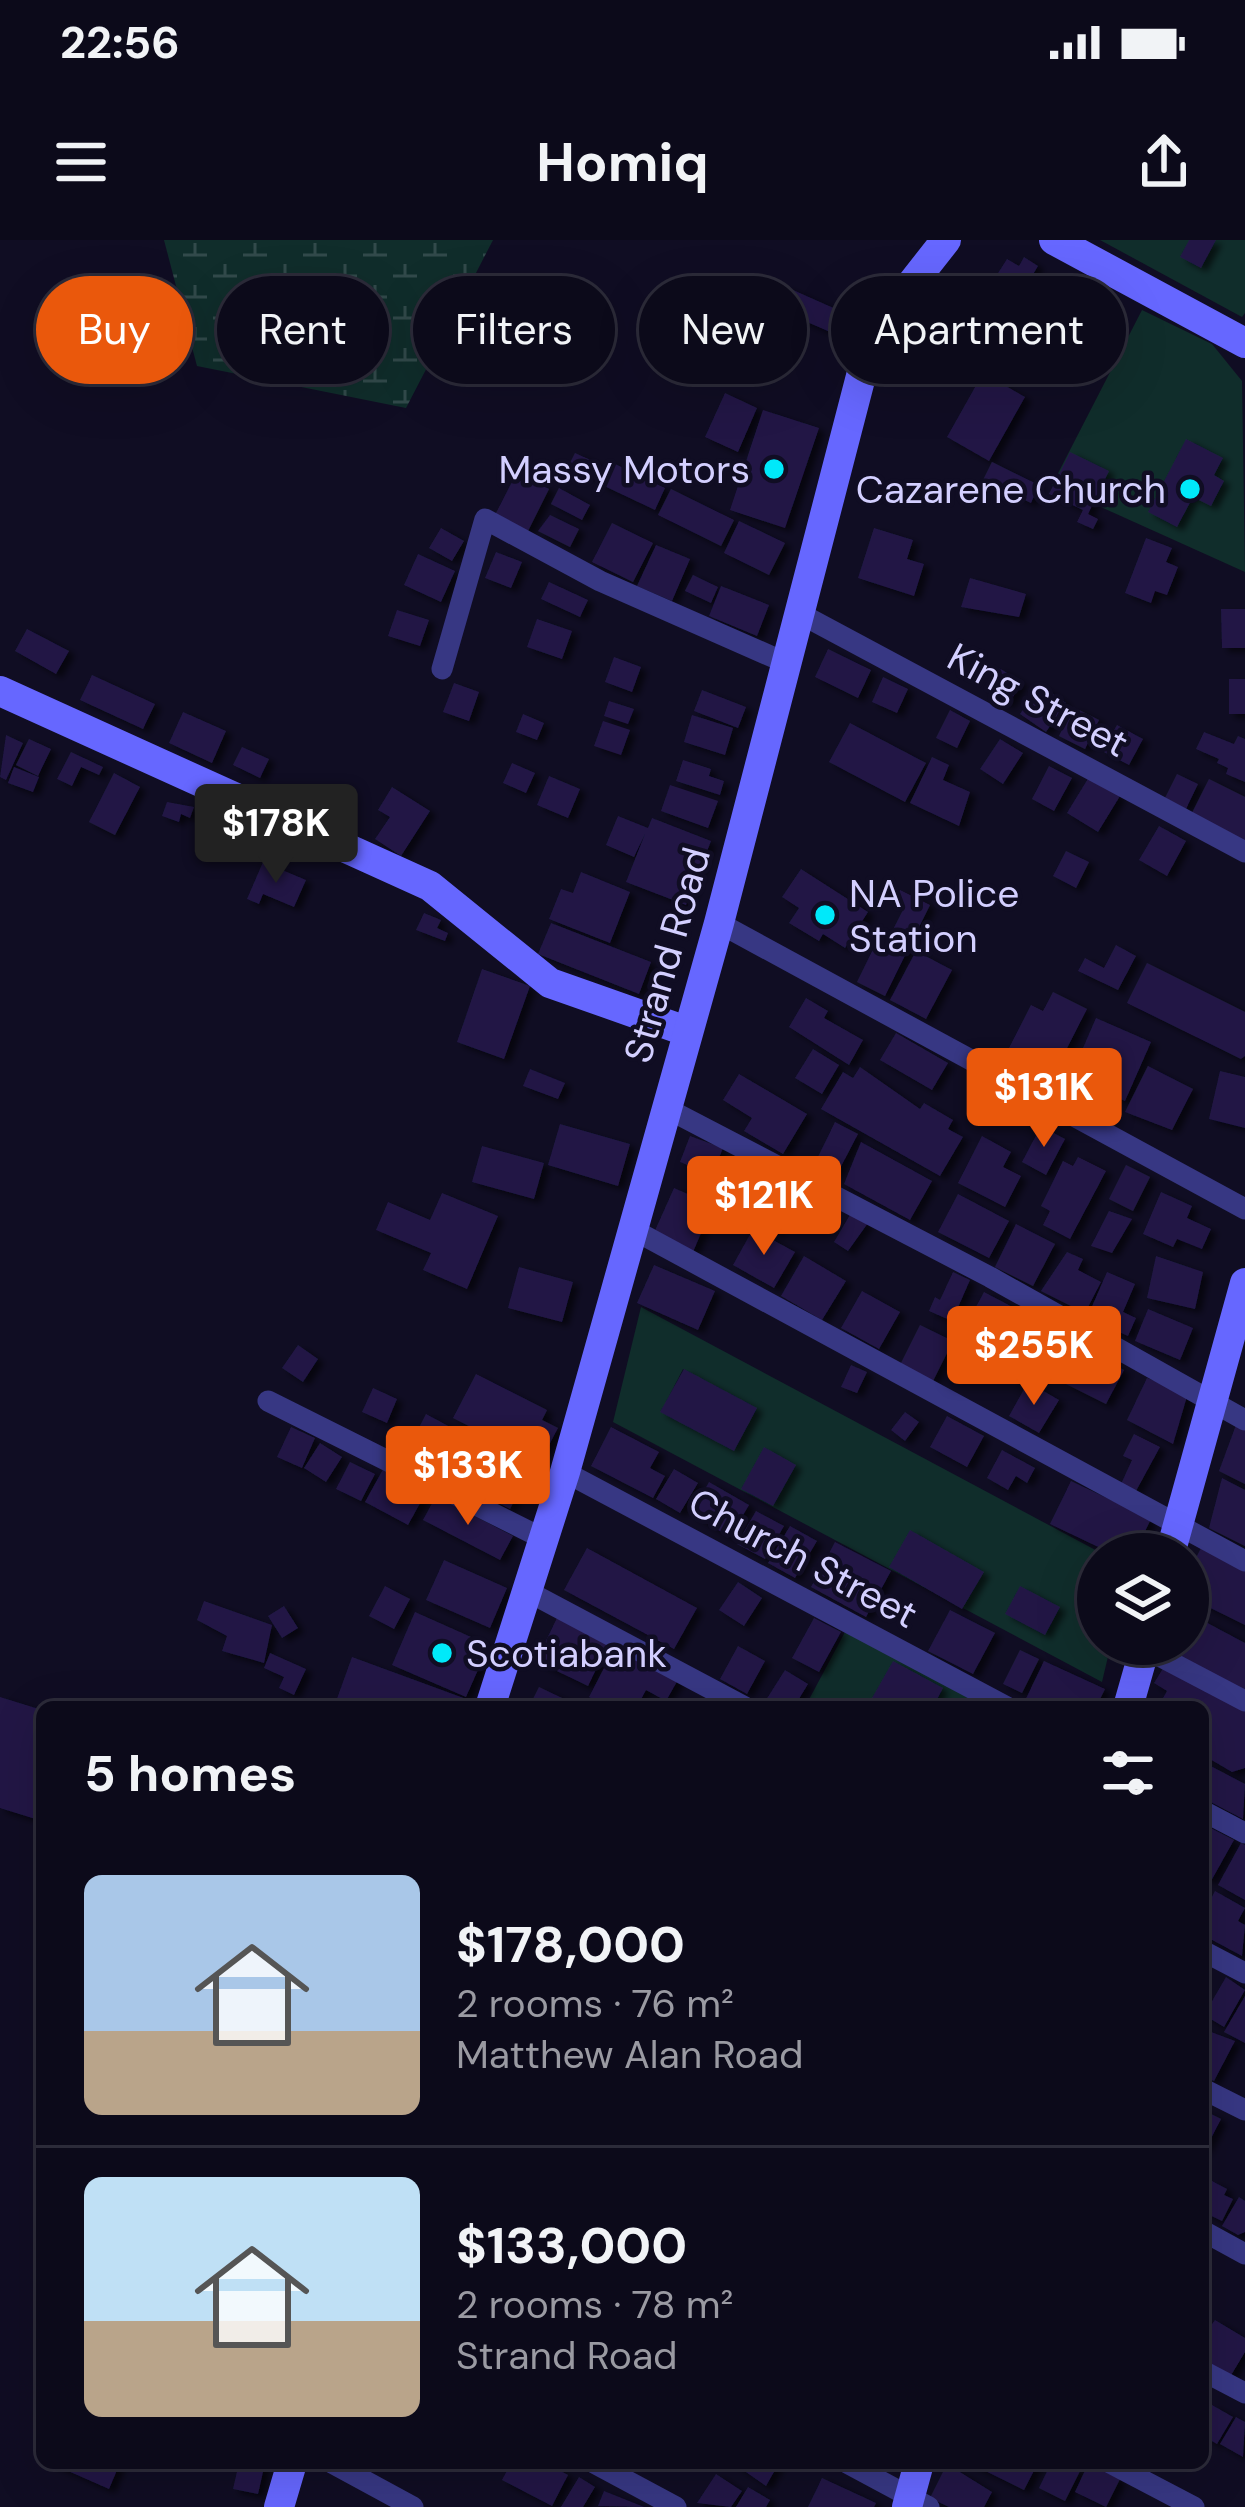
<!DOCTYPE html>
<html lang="en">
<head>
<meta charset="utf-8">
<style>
	body { margin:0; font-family:"DM Sans",sans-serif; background:#1a1827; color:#f1f3f6; height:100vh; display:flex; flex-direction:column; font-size:45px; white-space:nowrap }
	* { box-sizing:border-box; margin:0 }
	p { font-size:39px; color:#9a9aa2 }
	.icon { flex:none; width:66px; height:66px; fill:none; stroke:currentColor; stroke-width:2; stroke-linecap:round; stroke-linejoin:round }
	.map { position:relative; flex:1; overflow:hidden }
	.panel { position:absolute; left:36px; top:1461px; width:1173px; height:768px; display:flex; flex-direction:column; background:#0c0a1a; border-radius:18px; box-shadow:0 12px 48px #0002,0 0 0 3px #2c2b39 }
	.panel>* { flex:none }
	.banner { position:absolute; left:36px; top:36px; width:1173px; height:108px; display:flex; gap:24px }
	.buttons { position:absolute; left:1077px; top:1293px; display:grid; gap:24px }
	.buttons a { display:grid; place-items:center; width:132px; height:132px; border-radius:50%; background:#0c0a1a; box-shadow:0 12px 48px #0002,0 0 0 3px #2c2b39; font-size:60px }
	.price { position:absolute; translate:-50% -102px; padding:0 27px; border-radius:12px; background:#ea580c; color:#fff; font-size:39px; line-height:78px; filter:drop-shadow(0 3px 6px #0008) }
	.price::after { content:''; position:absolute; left:50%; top:72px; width:36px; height:27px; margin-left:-18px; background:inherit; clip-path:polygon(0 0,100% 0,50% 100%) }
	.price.current { background:#222; color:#fff }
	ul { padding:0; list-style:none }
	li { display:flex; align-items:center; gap:36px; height:300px; padding:0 48px }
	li+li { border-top:3px solid #2c2b39 }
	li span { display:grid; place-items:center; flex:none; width:336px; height:240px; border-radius:18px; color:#555 }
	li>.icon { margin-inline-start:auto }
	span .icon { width:144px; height:144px; fill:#fffc; stroke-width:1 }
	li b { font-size:51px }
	h2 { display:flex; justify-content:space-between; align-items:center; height:144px; padding:0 48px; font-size:51px }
	.tag { padding:0 42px; border-radius:54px; background:#0c0a1a; box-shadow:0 12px 48px #0002,0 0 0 3px #2c2b39; font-size:42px; line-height:108px }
	.tag.current { background:#ea580c; color:#fff }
	.status { display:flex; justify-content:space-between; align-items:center; height:84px; padding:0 60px; background:#0c0a1a; direction:ltr }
	.status svg { height:33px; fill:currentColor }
	header { display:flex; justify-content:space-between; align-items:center; height:156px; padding:0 48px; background:#0c0a1a; font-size:54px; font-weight:700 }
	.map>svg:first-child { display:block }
	.green { fill:#102d2b; fill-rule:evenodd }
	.wetland { fill:url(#wetland-marsh) }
	.building { fill:#201945; filter:url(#shadow) }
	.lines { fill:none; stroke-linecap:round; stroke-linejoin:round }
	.street { stroke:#373783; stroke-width:21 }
	.secondary { stroke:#6667ff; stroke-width:30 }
	.poi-dot { fill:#00e9fa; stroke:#100d23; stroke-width:4.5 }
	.labels { text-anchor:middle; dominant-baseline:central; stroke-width:9; stroke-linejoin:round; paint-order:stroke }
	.poi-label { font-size:39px; fill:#d3cfff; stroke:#100d23; text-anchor:end }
	.street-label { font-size:39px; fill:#d3cfff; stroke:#100d23 }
</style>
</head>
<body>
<div class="status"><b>22:56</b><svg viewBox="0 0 49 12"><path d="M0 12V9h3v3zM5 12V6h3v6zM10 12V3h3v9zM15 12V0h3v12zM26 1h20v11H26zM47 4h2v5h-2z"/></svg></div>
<header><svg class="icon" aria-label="menu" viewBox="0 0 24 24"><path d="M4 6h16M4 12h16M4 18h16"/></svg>Homiq<svg class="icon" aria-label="share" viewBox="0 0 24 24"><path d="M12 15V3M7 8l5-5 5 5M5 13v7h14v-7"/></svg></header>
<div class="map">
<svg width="1245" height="2267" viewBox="0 0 1245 2267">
	<defs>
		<pattern id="wetland-marsh" width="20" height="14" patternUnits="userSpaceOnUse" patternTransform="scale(3)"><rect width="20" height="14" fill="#102d2b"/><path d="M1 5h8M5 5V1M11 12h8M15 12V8" fill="none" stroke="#324a4b"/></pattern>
		<filter id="shadow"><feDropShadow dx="6" dy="4" stdDeviation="3" flood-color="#0009"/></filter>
	</defs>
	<rect width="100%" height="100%" fill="#100d23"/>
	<!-- green -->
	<g class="green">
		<polygon points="1100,0 1245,0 1245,73 1242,77"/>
		<polygon points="1142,70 1212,104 1242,141 1245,332 1052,245"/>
		<path d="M641,1067L1103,1314H1098V1404H1111L1102,1442L613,1182ZM683,1129L756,1168L734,1210L661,1172Z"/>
		<polygon points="845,1392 989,1467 805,1467"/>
	</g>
	<!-- wetland -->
	<polygon class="wetland" points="164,0 493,0 406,168 197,126"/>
	<!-- building -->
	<g class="building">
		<polygon points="1189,0 1216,0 1201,28 1180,17"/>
		<polygon points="1024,17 1038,26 1020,56 993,41 1007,19 1019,26"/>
		<polygon points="784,46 847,74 837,95 775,68"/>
		<polygon points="738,56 770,70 756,102 724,89"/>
		<polygon points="983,133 1025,157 989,221 947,197"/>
		<polygon points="725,153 757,168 738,212 705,197"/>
		<polygon points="763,170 819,188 785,288 730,270"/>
		<polygon points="1186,199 1223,218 1214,235 1224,241 1211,266 1193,257 1177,287 1148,272"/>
		<polygon points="1070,212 1109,231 1088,274 1098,279 1093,289 1077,282 1083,270 1049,254"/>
		<polygon points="575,213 597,223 591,237 568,227"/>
		<polygon points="611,222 665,248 655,270 600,244"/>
		<polygon points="992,222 1039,245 1031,263 983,240"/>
		<polygon points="517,232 549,249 528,291 495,275"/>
		<polygon points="559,248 590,265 582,280 551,264"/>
		<polygon points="671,249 734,280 721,306 658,275"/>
		<polygon points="550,275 579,289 570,307 538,291"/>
		<polygon points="739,281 785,303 769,335 724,313"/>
		<polygon points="612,283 653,303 633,342 592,322"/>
		<polygon points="441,288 464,301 452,321 429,308"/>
		<polygon points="874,288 913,300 907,319 924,324 914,356 858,338"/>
		<polygon points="1146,298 1172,308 1166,322 1178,327 1167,355 1155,351 1151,363 1125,353"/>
		<polygon points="656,305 690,319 672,361 637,346"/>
		<polygon points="496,312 522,322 511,348 485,338"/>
		<polygon points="418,314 455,331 441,362 404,345"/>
		<polygon points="693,335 718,347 711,363 685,351"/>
		<polygon points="970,338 1026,354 1019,377 961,367"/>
		<polygon points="549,342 588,360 580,377 541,359"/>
		<polygon points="721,346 769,365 757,396 709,376"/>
		<polygon points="1221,369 1245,369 1245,408 1222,408"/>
		<polygon points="397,370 429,380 420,406 388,396"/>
		<polygon points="537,379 572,391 562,419 527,407"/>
		<polygon points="27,389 69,411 56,434 15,411"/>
		<polygon points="828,409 871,430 858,458 815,437"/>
		<polygon points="614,417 641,427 632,452 605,442"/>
		<polygon points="999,428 1022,442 1008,465 985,451"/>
		<polygon points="92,435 155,464 143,489 80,460"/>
		<polygon points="883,437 908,449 897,473 872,462"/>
		<rect x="1229" y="439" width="16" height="35"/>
		<polygon points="454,443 479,452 469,481 443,472"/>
		<polygon points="1040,445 1066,463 1046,492 1020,474"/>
		<polygon points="702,450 746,467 738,488 694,471"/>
		<polygon points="609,461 634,469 628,484 604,476"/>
		<polygon points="1073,467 1099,480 1085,509 1059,496"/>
		<polygon points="950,470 970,481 957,508 936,498"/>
		<polygon points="183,472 226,491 212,523 169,503"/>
		<polygon points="523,474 544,483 537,500 516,492"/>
		<polygon points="692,475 733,488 725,515 684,502"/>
		<polygon points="603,481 630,490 621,515 594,506"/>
		<polygon points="850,483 926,523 905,562 829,522"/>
		<polygon points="1117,485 1143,499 1129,525 1102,511"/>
		<polygon points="1204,492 1234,504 1238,496 1245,499 1245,542 1226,534 1228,528 1217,523 1219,519 1196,509"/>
		<polygon points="6,495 23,503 6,540 0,537"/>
		<polygon points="29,499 51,509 38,536 16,525"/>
		<polygon points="1000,499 1023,513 1003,544 980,529"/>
		<polygon points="242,507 269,519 260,538 233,525"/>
		<polygon points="71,512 103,527 99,535 81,527 72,546 57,539"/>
		<polygon points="932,517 949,525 943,540 970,552 959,586 910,563"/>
		<polygon points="683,520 711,529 709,536 724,541 720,555 676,541"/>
		<polygon points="512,523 535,533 526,553 503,543"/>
		<polygon points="1049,526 1072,538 1054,571 1032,559"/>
		<polygon points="14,527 39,537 33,552 8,543"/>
		<polygon points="114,533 140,547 115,595 89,582"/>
		<polygon points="1177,534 1198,544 1186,569 1165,558"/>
		<polygon points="549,536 580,549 568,578 537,565"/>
		<polygon points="1089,537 1120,556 1098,592 1067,573"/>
		<polygon points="1209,539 1245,557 1245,605 1190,577"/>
		<polygon points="670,545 718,561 708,588 661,571"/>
		<polygon points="392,547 430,571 401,616 375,599 390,577 378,570"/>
		<polygon points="167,562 194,567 190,578 181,574 179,582 162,576"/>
		<polygon points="618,576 648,588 652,578 711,601 686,665 626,642 645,594 634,617 606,605"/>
		<polygon points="1159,586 1186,601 1167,636 1139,620"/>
		<polygon points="1066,611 1089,622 1076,648 1053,636"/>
		<polygon points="263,622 306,640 294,667 263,654 259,664 247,659"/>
		<polygon points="801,629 868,672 845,708 823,694 819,701 789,683 799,668 782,657"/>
		<polygon points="581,632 630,652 610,703 549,679 561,649 573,653"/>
		<polygon points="900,650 930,665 885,756 857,742 875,705 883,709 904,668 894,663"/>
		<polygon points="424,673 441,680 437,688 448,693 445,701 416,690"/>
		<polygon points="551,683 651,722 639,754 538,714"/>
		<polygon points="1116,705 1136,716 1118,750 1078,731 1085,718 1104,728"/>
		<polygon points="916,711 952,730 926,779 890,760"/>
		<polygon points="1147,723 1245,772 1245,816 1241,819 1127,763"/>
		<polygon points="482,729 530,746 504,819 457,802"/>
		<polygon points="1053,752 1087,769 1061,820 1044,811 1038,822 1009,808 1031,765 1043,771"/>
		<polygon points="806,758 828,771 824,778 863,800 849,825 789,787"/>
		<polygon points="1096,778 1151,802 1125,861 1070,838"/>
		<polygon points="896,793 948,823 932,850 880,820"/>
		<polygon points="813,809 839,825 822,854 795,838"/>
		<polygon points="1148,826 1193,849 1172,890 1125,872"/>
		<polygon points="860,827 920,869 924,863 953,880 948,889 963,897 940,936 821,869 843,832 853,838"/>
		<polygon points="530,829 565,843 558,859 523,846"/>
		<polygon points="1220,831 1245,837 1245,888 1209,879"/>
		<polygon points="739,834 807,874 783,914 744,891 752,878 723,860"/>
		<polygon points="835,882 858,894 836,936 814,925"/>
		<polygon points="560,884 630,904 618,946 548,925"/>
		<polygon points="1041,886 1065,899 1046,935 1022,922"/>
		<polygon points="690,896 723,908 712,935 680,922"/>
		<polygon points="982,896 1011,912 1003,927 1021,936 1005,967 958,943"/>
		<polygon points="861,902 932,941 910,980 844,944"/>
		<polygon points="482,906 544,923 534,959 472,942"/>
		<polygon points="1078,917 1106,931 1070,999 1043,985 1050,971 1041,966 1063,921 1073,926"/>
		<polygon points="1126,925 1150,937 1133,971 1109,959"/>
		<polygon points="761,926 802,949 778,992 737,969"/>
		<polygon points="674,948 713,965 693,1012 653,995"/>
		<polygon points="1161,952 1192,966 1187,978 1211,989 1202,1009 1177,999 1173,1007 1143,994"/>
		<polygon points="442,953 498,976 467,1049 423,1030 431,1013 376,990 388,962 430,980"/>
		<polygon points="958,954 1009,981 989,1018 938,992"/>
		<polygon points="1109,971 1132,979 1112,1013 1091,1006"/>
		<polygon points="851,973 868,983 848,1011 834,1002"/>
		<polygon points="1016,984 1055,1004 1033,1046 995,1027"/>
		<polygon points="753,989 795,1012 774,1048 733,1025"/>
		<polygon points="1067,1012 1083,1019 1078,1030 1101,1042 1085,1073 1041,1051"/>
		<polygon points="804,1016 846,1041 822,1080 781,1056"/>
		<polygon points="1156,1016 1203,1032 1195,1069 1147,1058"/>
		<polygon points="654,1025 715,1051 698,1090 637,1063"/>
		<polygon points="519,1027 573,1042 562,1082 508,1068"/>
		<polygon points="953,1032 970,1040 952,1081 929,1071 935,1057 940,1060"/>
		<polygon points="1107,1032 1135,1044 1123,1072 1136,1078 1128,1096 1087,1078"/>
		<polygon points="862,1051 900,1072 879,1109 841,1088"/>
		<polygon points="984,1052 1045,1084 1024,1123 963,1091"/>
		<polygon points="1148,1069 1193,1088 1180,1120 1135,1101"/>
		<polygon points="920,1085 953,1101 933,1141 900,1125"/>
		<polygon points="298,1105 318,1119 303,1142 282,1128"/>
		<polygon points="1084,1110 1124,1130 1106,1164 1066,1144"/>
		<polygon points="851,1125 867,1132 857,1153 841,1147"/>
		<polygon points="684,1129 757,1168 734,1211 660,1172"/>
		<polygon points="476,1134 547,1170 542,1180 558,1188 540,1222 453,1178"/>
		<polygon points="1147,1138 1188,1153 1173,1204 1127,1180"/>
		<polygon points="1028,1142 1059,1160 1039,1193 1009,1176"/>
		<polygon points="373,1148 397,1159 387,1183 362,1172"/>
		<polygon points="905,1172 919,1182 905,1201 891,1190"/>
		<polygon points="426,1174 452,1188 435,1219 410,1205"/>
		<polygon points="947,1176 984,1196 967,1227 930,1207"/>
		<polygon points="1236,1185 1245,1189 1245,1244 1219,1231"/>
		<polygon points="291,1187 315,1198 302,1228 277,1217"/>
		<polygon points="611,1187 659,1212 650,1228 665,1236 653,1258 591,1226"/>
		<polygon points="1134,1194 1160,1207 1136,1251 1121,1244 1132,1220 1123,1216"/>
		<polygon points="478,1201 531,1228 510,1269 457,1241"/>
		<polygon points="320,1203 342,1217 326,1242 304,1228"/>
		<polygon points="764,1207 796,1225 773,1266 741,1249"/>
		<polygon points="1002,1210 1035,1228 1027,1243 1016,1236 1008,1250 987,1238"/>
		<polygon points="350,1222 375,1234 361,1261 336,1249"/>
		<polygon points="386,1224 429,1247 408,1285 365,1262"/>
		<polygon points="674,1229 698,1243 680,1273 656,1259"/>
		<polygon points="1222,1238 1245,1250 1245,1306 1209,1288"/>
		<polygon points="1071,1241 1151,1279 1134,1314 1113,1314 1050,1284"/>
		<polygon points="709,1242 749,1265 730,1297 691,1274"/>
		<polygon points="436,1256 513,1296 500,1320 423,1280"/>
		<polygon points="756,1271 784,1286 765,1319 737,1304"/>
		<polygon points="790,1286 817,1301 795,1338 768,1323"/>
		<polygon points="910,1290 984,1332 962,1369 889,1327"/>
		<polygon points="835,1302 891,1331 866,1377 811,1347"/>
		<polygon points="1203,1304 1245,1325 1245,1385 1188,1357 1188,1334"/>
		<polygon points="587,1308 697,1368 674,1409 564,1350"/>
		<polygon points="444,1320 507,1348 490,1388 426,1360"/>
		<polygon points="738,1342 762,1358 744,1386 719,1370"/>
		<polygon points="385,1346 410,1359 394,1389 369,1376"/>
		<polygon points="1020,1346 1060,1367 1045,1395 1005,1374"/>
		<polygon points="204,1361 272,1385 264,1423 222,1411 227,1396 197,1380"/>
		<polygon points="284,1366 298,1388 282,1398 268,1376"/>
		<polygon points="950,1370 995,1393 973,1434 928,1411"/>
		<polygon points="415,1372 489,1405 466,1457 392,1425"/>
		<polygon points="557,1378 609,1403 588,1446 536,1421"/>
		<polygon points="814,1378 841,1392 819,1432 792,1418"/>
		<polygon points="1200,1379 1245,1403 1245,1452 1180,1417"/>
		<polygon points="616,1405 679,1438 666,1461 646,1450 637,1467 609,1467 589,1457"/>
		<polygon points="738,1406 765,1421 747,1454 720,1439"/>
		<polygon points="1020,1410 1039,1419 1022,1453 1003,1444"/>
		<polygon points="270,1413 306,1429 294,1455 279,1448 284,1437 264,1428"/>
		<polygon points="352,1417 469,1460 466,1467 334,1467"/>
		<polygon points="893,1421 943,1448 933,1467 888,1467 872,1458"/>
		<polygon points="1044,1421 1105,1449 1096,1467 1022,1467"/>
		<polygon points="1167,1422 1245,1467 1245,1528 1232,1532 1203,1515 1203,1467 1158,1467 1167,1451 1154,1443"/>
		<polygon points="785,1430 808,1444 794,1467 766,1460"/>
		<polygon points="539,1447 581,1467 529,1467"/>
		<polygon points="0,1457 42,1470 42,1581 0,1568"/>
		<polygon points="1203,1522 1245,1544 1243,1579 1203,1558"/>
		<polygon points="1203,1584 1234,1600 1211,1641 1203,1636"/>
		<polygon points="1241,1603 1245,1605 1245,1660 1218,1645"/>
		<polygon points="1215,1651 1245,1668 1238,1681 1245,1685 1242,1716 1203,1695 1203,1674"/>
		<polygon points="1226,1737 1245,1750 1224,1787 1204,1775"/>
		<polygon points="1245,1756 1245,1803 1224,1792"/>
		<polygon points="1203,1789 1235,1801 1214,1841 1203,1836"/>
		<polygon points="1203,1870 1221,1879 1203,1914"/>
		<polygon points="1212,1941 1227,1949 1224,1955 1233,1959 1222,1981 1203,1972"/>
		<polygon points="1239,1957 1245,1961 1245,1992 1238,1995 1222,1986"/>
		<polygon points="1215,2080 1245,2098 1245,2112 1230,2137 1203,2121 1203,2096"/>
		<polygon points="1212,2165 1233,2177 1217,2204 1203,2196"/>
		<polygon points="1236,2177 1245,2182 1243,2217 1220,2204"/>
		<polygon points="50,2223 120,2223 109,2249"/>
		<polygon points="239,2223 265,2223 258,2254 233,2249"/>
		<polygon points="511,2223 546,2223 568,2235 552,2266 502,2240"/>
		<polygon points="733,2223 779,2223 766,2246"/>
		<polygon points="969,2223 1038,2223 1024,2250"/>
		<polygon points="1051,2223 1081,2229 1065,2261 1039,2248"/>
		<polygon points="947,2224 992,2252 984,2267 949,2267 930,2258"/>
		<polygon points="1088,2224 1120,2239 1106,2267 1075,2252"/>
		<polygon points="716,2234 742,2251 731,2267 697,2263"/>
		<polygon points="579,2237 595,2247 583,2267 561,2267"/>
		<polygon points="822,2238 876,2263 874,2267 808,2267"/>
		<polygon points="748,2247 770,2260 766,2267 736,2267"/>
		<polygon points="604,2251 644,2267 598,2266"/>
	</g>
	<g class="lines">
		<!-- street -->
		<g class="street">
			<polyline points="797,372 1245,612"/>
			<polyline points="442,429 485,279 600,341 784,422"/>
			<polyline points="719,683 1245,969"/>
			<polyline points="664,867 990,1037 1245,1180"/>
			<polyline points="632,989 1245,1321"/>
			<polyline points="268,1161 544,1299"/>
			<polyline points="565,1232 1007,1467"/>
			<polyline points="525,1350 745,1467"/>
			<polyline points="1144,1408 1245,1461"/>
			<polyline points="1203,1571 1245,1593"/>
			<polyline points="1203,1711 1245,1733"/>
			<polyline points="1203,1849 1245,1870"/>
			<polyline points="1203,1991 1245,2014"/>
			<polyline points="1203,2131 1245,2153"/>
			<polyline points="332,2223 413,2267"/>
			<polyline points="594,2223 676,2267"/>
			<polyline points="847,2223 929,2267"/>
			<polyline points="1110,2223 1194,2267"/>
		</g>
		<!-- secondary -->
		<g class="secondary">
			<polyline points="1054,0 1245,103"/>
			<polyline points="0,451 430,646 550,743 686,791"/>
			<polyline points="1170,1314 1245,1043"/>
			<polyline points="490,1467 565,1232 719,683 861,136 891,70 946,0"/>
			<polyline points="1128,1467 1146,1404"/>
			<polyline points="279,2267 292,2223"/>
			<polyline points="907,2267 919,2223"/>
		</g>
	</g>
	<!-- markers -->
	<g class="poi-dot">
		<circle cx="774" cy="229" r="12"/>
		<circle cx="1190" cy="249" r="12"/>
		<circle cx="825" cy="675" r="12"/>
		<circle cx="442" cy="1413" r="12"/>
	</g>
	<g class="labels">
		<!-- poi labels -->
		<g class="poi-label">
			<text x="750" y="229">Massy Motors</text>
			<text x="1166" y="249">Cazarene Church</text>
			<text x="849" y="653" text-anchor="start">NA Police<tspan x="849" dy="45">Station</tspan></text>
			<text x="466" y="1413" text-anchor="start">Scotiabank</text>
		</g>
		<!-- street labels -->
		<g class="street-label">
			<text transform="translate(1038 460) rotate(28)">King Street</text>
			<text transform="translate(667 715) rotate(-74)">Strand Road</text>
			<text transform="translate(803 1318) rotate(28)">Church Street</text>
		</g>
	</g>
</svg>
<div class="buttons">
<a><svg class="icon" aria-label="layers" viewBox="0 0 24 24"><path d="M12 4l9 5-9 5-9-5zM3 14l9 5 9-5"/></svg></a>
</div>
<b class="price current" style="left:276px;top:646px">$178K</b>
<b class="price" style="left:1044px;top:910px">$131K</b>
<b class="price" style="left:764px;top:1018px">$121K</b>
<b class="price" style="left:1034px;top:1168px">$255K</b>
<b class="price" style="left:468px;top:1288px">$133K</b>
<div class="banner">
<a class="tag current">Buy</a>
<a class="tag">Rent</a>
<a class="tag">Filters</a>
<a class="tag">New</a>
<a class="tag">Apartment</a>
</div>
<section class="panel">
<h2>5 homes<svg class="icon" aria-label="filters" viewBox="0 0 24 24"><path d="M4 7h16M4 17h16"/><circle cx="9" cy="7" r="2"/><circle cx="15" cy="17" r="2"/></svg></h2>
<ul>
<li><span style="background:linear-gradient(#a9c7e8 65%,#b9a48a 0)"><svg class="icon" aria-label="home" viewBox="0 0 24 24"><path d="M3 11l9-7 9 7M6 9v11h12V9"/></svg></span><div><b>$178,000</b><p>2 rooms · 76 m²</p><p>Matthew Alan Road</p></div></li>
<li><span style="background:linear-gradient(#bfe0f5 60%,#b9a48a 0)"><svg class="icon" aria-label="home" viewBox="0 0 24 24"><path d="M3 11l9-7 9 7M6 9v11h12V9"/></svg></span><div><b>$133,000</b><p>2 rooms · 78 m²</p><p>Strand Road</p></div></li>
</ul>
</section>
</div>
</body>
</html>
